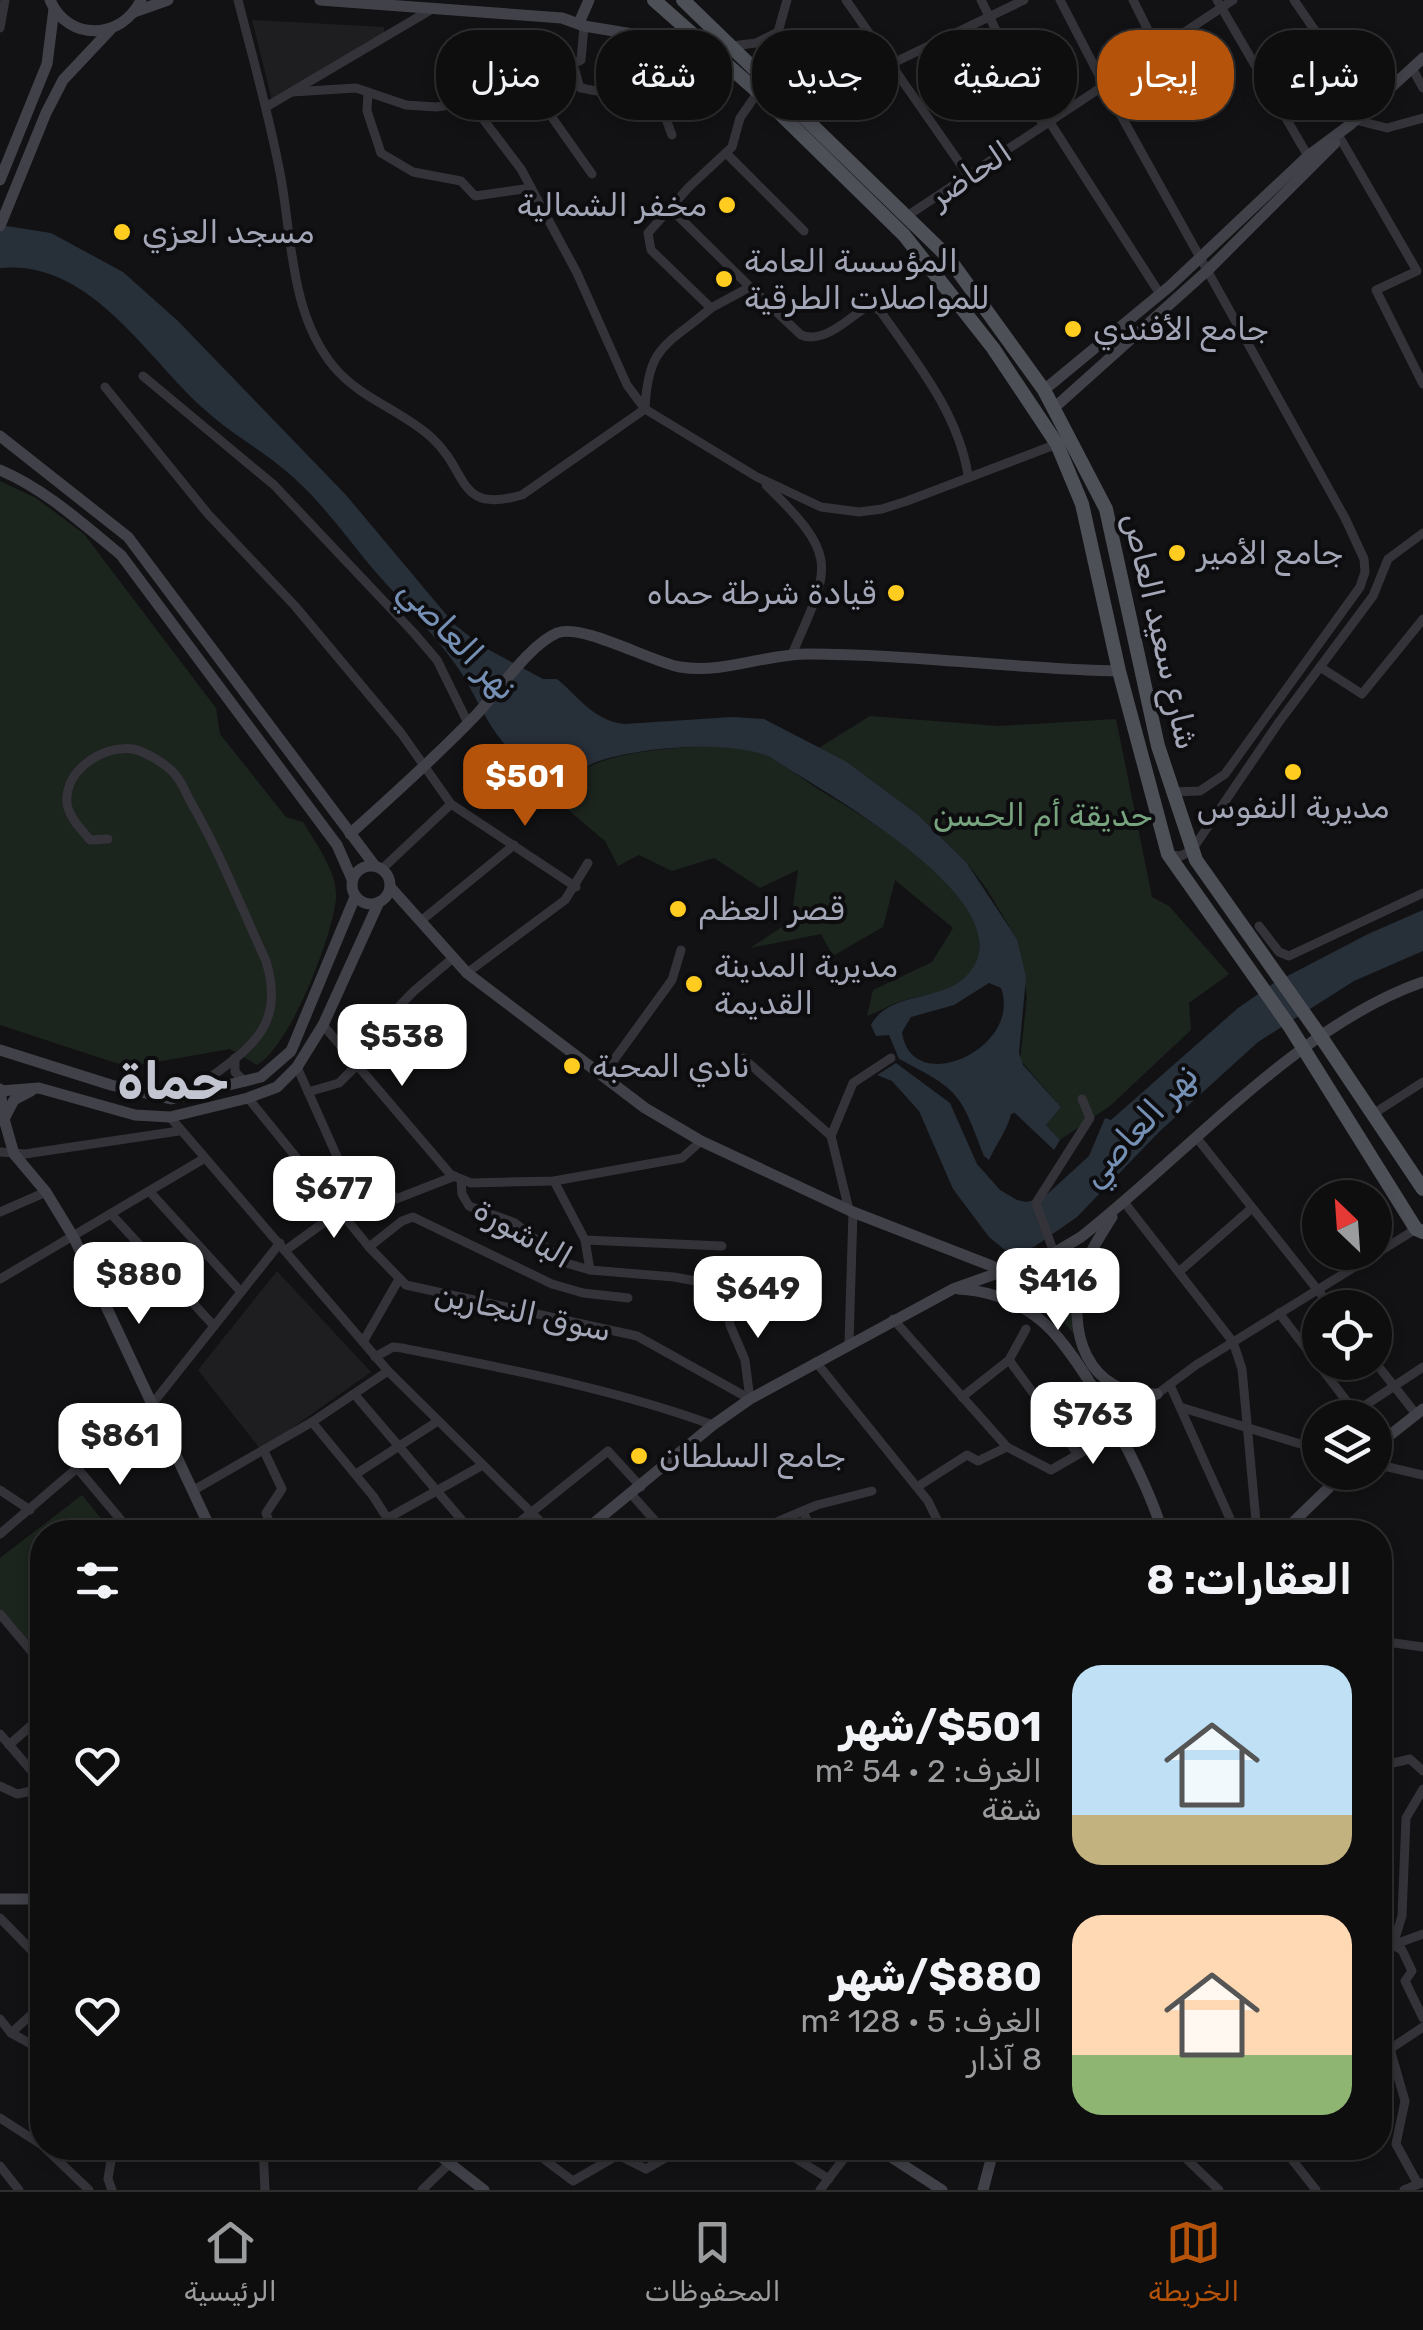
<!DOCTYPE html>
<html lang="ar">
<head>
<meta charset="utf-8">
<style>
	body { margin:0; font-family:Rubik,Cairo,sans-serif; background:#171718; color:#f1f3f6; direction:rtl; height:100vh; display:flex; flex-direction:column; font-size:38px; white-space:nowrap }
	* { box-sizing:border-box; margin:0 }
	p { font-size:32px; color:#9b9c9e }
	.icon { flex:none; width:55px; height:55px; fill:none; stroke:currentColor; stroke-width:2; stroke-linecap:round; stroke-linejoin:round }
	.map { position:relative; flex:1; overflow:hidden; direction:ltr }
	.details { position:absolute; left:30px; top:1520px; width:1362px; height:640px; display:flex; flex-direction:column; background:#0e0e0f; border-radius:40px; box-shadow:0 5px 15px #0003,0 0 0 2px #2e2e2f; direction:rtl }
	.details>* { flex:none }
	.top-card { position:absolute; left:30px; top:30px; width:1365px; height:90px; direction:rtl; display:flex; gap:20px }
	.needle { width:65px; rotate:335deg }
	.tools { position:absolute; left:1302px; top:1180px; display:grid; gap:20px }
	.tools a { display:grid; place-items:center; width:90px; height:90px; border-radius:50%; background:#0e0e0f; box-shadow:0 5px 15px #0003,0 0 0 2px #2e2e2f; font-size:50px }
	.price { position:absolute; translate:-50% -85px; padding:0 22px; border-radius:20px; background:#fff; color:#222; font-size:32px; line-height:65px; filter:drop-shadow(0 2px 5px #0008) }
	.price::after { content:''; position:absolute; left:50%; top:60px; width:30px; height:22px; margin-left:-15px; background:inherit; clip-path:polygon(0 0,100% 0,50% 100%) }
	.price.selected { background:#b45309; color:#fff }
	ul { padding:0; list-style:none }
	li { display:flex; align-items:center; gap:30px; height:250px; padding:0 40px }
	li span { display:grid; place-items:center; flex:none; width:280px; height:200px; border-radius:30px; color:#555 }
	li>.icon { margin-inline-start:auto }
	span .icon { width:120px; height:120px; fill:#fffc; stroke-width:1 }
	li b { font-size:42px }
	h2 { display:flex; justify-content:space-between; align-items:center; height:120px; padding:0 40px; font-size:42px }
	.tag { padding:0 35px; border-radius:40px; background:#0e0e0f; box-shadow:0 5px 15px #0003,0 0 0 2px #2e2e2f; font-size:35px; line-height:90px }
	.tag.selected { background:#b45309; color:#fff }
	.dock { display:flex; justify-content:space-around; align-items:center; height:140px; border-top:2px solid #2e2e2f; background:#0e0e0f; font-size:28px; color:#9b9c9e }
	.dock a { display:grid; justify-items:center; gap:5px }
	.dock .selected { color:#b45309 }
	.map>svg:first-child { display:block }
	.built { fill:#1e1e21 }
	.green { fill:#1c241e }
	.water { fill:#272f39; fill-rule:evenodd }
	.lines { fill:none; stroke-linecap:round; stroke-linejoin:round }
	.minor { stroke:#333339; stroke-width:9 }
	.secondary { stroke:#414249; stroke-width:11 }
	.primary { stroke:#4e5058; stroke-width:14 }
	.poi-dot { fill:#ffcc1f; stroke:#0d0d0f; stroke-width:4 }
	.labels { text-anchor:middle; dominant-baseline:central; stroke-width:8; stroke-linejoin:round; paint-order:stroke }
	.street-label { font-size:32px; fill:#a2a6b6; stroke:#0d0d0f }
	.poi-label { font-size:32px; fill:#a2a6b6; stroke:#0d0d0f; text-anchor:start }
	.park-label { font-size:32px; fill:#77a37e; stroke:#0d0d0f }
	.water-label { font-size:35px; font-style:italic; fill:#7590b4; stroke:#0d0d0f }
	.town-label { font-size:52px; font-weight:bold; fill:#c3c6d1; stroke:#0d0d0f }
</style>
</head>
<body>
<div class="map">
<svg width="1423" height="2190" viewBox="0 0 1423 2190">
	<rect width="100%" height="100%" fill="#121214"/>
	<!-- built -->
	<g class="built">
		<polygon points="252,20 384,27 384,36 272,100"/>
		<polygon points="277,1271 371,1372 261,1450 198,1370"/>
	</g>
	<!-- green -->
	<g class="green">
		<path d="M0,481L36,498L84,534L216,708L220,734L286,817L303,822C316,844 338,872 336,899C332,938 290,1046 257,1065L230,1049L128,1067L0,1025Z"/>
		<polygon points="870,716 999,726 1116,719 1152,897 1169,906 1229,974 1189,1003 1191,1030 1110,1106 1060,1140 1046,1125 1061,1107 1020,1060 1027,997 1017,939 986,888 966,862 917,814 847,762 817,749"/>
		<path d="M723,745C735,747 748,748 760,752C781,761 799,777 818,789C862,816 1008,898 975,966C960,994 928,993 902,1001C891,1004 879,1012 867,1016L873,990L932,962L953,928L895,880L883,927L833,956L821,934L750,948L791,921L798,870L760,888L714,858L672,871L639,855L618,866L605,841L553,797C581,748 672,749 723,745Z"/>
		<path d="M1095,1244C1069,1287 1070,1292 1080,1341L1048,1304L1015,1284L1065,1265Z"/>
		<polygon points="82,1495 112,1532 42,1532 42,1660 0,1609 0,1558"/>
	</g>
	<!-- water -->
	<g class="water">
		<path d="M0,225L51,233L123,272L178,321L346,495L455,625L482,646L543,679H557C580,698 593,720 624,724L732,717L764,719L847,762L917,814L966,862L1017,939L1026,977L1019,1053L1023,1065L1061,1107L1046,1125L1060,1140L1054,1150L1015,1113L1011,1114C1007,1131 996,1144 989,1160L984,1156C960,1092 959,1090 899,1059L889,1035L876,1036L871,1025C890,989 945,1004 970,972C1027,900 814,787 770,757C730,739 638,747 596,762C582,768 569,779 557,789L543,778L548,770C534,757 521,761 510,750C492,732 481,708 469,686C459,667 443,648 429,631C411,610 391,590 373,569C347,538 324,505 294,478C266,452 232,435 204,409C145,356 90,259 0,268ZM989,983L1001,988C1023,1049 911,1099 902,1032L911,1017L954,1005Z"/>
		<polygon points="1423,910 1423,951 1354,981 1258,1042 1159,1132 1077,1217 1034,1247 1019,1252 1005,1250 989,1237 953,1189 919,1111 892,1081 877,1075 896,1063 950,1103 977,1164 1000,1190 1017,1200 1026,1202 1043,1198 1089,1156 1105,1118 1111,1120 1238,1008 1274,983 1368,934"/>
	</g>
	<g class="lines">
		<!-- minor -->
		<g class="minor">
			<path d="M238,0C253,59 270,118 281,178C292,241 291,315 334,367C362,400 402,410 432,438C470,473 456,514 522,495L645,409C648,344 667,346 711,308L651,250L648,233L689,187L732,147L740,118L758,92"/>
			<polyline points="846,0 968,175"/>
			<polyline points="981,0 1043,125"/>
			<polyline points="1060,0 1104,85 1345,518 1364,559 1365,572 1360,587 1225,774 1200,791 1171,792"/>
			<polyline points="1133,0 1158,50"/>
			<polyline points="1217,0 1308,156"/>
			<polyline points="1294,0 1368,108"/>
			<polyline points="0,28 5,0"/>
			<polyline points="732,46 756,43 778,32"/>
			<path d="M573,64L580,88C640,98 679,114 709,47"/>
			<polyline points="891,64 1024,0"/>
			<polyline points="1412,68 1423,88"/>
			<polyline points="770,82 771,57 787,0"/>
			<polyline points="529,85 592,174"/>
			<polyline points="292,92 356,88 406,105 436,107 489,100 581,60 584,26"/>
			<polyline points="368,93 367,111 381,153 413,172 461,181 475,196 531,188"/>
			<polyline points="658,98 672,135"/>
			<polyline points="470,102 521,169 577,273 627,385 645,409 757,477 821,507 859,512 882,509 907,501 1057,444"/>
			<polyline points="266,107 432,9"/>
			<polyline points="1355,120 1387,128 1423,118"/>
			<polyline points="1049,121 1160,294"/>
			<polyline points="1340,138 1417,271 1376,290 1423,384"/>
			<polyline points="726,153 804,231"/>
			<polyline points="670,208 750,287 711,308"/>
			<polyline points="907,216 1233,0"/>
			<path d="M750,287L801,335C824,344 848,319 866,307H875L881,312C917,363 958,413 968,475"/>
			<polyline points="143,376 274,485 413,632 437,660 468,723"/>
			<polyline points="105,387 208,514 295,606 401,733 451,804 576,887"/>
			<path d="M766,485C840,557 831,566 792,654"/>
			<polyline points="1320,667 1362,694 1423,619"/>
			<path d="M108,839L90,840C82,830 72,821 68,808C59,774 102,744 133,749C146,752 164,763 173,772C180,779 185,790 189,799C219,850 241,907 266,961C288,1033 242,1052 192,1091"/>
			<polyline points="1171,855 1181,856 1192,850 1279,722 1373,596 1388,559 1423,533"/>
			<polyline points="382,869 451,804"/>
			<polyline points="422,920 514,845"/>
			<polyline points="1259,926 1279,952 1289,956 1423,893"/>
			<polyline points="467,973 565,900 588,863"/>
			<polyline points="323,1025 451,1175 471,1183 554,1181 682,1158 701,1141"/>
			<polyline points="235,1058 235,1072 245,1082"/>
			<polyline points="349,1058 414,991 453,958"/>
			<polyline points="743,1058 831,1136"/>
			<polyline points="297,1067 356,1199"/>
			<polyline points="603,1075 672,980 681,950"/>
			<polyline points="308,1092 339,1083 356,1066"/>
			<polyline points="248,1098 369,1247 406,1285 637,1336 750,1399"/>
			<polyline points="1373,1114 1423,1082"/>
			<polyline points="170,1117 388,1371 551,1532"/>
			<polyline points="1196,1137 1332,1308"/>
			<polyline points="0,1152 25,1154 179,1131"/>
			<polyline points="461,1179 462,1194 469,1206 515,1223 566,1263 590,1270 674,1277 723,1286 730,1325 745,1360 750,1399"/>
			<polyline points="554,1181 585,1240 590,1270"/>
			<polyline points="150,1192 241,1292"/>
			<polyline points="1124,1202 1233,1342 1242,1369 1257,1532"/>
			<polyline points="849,1210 831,1136 853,1083 891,1058"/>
			<polyline points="0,1212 46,1192"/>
			<polyline points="112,1215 214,1326"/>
			<polyline points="585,1240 722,1246"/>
			<polyline points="369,1247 402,1221 413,1217 552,1284 583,1293 628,1298"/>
			<polyline points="286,1250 356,1199 387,1189 396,1199 455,1176"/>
			<polyline points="1054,1253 1036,1203 1090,1118 1082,1099"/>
			<polyline points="1180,1271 1252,1208"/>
			<polyline points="0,1279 205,1158"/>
			<polyline points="1279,1313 1355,1412"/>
			<polyline points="893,1319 1007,1447 1051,1470 1117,1432 1157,1394 1196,1365 1416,1229"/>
			<polyline points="363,1342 399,1279"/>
			<polyline points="849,1342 853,1212"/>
			<path d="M375,1357L393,1347L402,1348C507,1369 612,1388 713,1425"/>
			<polyline points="1009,1360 1026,1329"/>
			<polyline points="816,1362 928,1501 943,1532"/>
			<polyline points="1375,1362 1416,1414"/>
			<polyline points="1170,1385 1236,1532"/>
			<polyline points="355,1395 472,1532"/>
			<polyline points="962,1397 1009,1360 1077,1453"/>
			<polyline points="1180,1407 1320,1450"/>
			<polyline points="1346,1418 1423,1367"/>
			<polyline points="312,1422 373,1496 396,1532"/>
			<polyline points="1304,1445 1320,1435"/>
			<polyline points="264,1451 282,1489 266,1513 273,1532"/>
			<polyline points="1375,1464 1423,1475"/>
			<polyline points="78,1469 131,1532"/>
			<polyline points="356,1474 438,1421"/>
			<polyline points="917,1487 967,1455 978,1461 1007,1447"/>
			<polyline points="0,1490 30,1510"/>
			<polyline points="194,1490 312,1422 388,1371"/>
			<polyline points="632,1495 665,1532"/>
			<polyline points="803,1511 812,1532"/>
			<polyline points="388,1518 481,1466"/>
			<polyline points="507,1532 608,1451 641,1487"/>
			<polyline points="753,1532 817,1505 872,1491"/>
			<polyline points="0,1534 153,1403 280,1243"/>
			<polyline points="0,1614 42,1664"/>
			<polyline points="1380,1641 1423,1647"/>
			<polyline points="0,1734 42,1783"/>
			<polyline points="9,1745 42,1716"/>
			<polyline points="1380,1766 1410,1759 1423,1771"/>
			<polyline points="0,1786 17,1794 42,1789"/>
			<polyline points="0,1918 42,1961"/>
			<polyline points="1393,1945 1402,1916 1406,1818 1423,1789"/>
			<polyline points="1393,1945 1402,1950 1412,1971 1405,1981 1423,2018"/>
			<polyline points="1380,1955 1393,1945 1423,1934"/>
			<polyline points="0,2019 11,2033 42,2005"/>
			<polyline points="11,2033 42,2050"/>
			<polyline points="0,2118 42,2145"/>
			<polyline points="45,2148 89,2190"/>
			<polyline points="263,2148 265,2190"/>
			<polyline points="529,2148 573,2181 618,2155 646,2169 683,2148"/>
			<polyline points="708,2148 726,2152 729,2148"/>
			<polyline points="779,2148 829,2179"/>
			<polyline points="1175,2148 1219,2190"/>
			<polyline points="1283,2148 1316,2190"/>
			<polyline points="0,2166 19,2190"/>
			<polyline points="1418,2184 1396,2144 1405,2101 1390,2049 1423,2027"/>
			<polyline points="112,2190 108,2179 113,2148"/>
			<polyline points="422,2190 449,2164"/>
			<polyline points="820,2190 852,2148"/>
			<polyline points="1404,2190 1421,2183"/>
		</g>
		<!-- secondary -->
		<g class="secondary">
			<path d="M50,0C68,42 122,40 141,0"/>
			<polyline points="320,0 562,18 584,26 705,46"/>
			<polyline points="134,12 168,0"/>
			<polyline points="579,23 589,0"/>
			<polyline points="0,180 47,64 54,9"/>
			<polyline points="0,226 46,113 63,80 111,29"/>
			<polyline points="1044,390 1170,286 1308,156 1351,124 1423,58"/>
			<polyline points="1054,408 1208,270 1335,143"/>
			<polyline points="0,436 128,537 375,866"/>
			<path d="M0,470C45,489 83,524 121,555L337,845L352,879"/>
			<path d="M350,834C393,795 437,756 477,714C498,692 529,645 557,633C582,623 651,662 680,667C724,674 765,654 808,654C911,654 1015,669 1119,671"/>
			<circle cx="371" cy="885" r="19"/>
			<polyline points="390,887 467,973 645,1108 701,1141 853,1212 1002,1270"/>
			<polyline points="0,1050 111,1085 171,1099 261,1077 291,1051 355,897"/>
			<polyline points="0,1089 4,1119 14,1154 46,1192 74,1238 212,1532"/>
			<polyline points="0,1091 39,1088 135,1115 170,1117 248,1098 277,1087 297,1067 323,1025 379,902"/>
			<polyline points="4,1119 14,1100 31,1091"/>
			<path d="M1112,1217C1101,1235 1089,1252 1083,1272C1065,1331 1087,1397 1157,1394"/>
			<path d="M959,1289C991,1291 1020,1302 1044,1323C1082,1356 1150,1483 1162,1532"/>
			<polyline points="1375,1447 1423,1409"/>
			<path d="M583,1532L713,1425L750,1399L953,1289L1054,1253L1081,1237C1185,1156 1298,1025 1423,982"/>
			<polyline points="1283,1532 1345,1472"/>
			<polyline points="0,1899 42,1899"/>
			<polyline points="430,2148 484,2190"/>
			<polyline points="877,2148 942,2190"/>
			<polyline points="983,2190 994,2148"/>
		</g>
		<!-- primary -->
		<g class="primary">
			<polyline points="654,0 758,92 904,235 993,348 1057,444 1082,504 1119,671 1168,854 1290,1027 1416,1229 1423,1232"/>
			<polyline points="683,0 947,256 1044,390 1106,509 1158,746 1196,860 1321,1037 1423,1189"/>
		</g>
	</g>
	<!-- markers -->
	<g class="poi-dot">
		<circle cx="727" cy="205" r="10"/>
		<circle cx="122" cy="232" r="10"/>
		<circle cx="724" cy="279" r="10"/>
		<circle cx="1073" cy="329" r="10"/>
		<circle cx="1177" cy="553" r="10"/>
		<circle cx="896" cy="593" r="10"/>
		<circle cx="1293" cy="772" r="10"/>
		<circle cx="678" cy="909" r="10"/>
		<circle cx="694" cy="984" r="10"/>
		<circle cx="572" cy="1066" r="10"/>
		<circle cx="639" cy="1456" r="10"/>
	</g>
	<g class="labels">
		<!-- street labels -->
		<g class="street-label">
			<text transform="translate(970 174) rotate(-34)">الحاضر</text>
			<text transform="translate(1161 631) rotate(77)">شارع سعيد العاص</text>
			<text transform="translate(523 1233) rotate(30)">الباشورة</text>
			<text transform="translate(523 1312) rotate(12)">سوق النجارين</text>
		</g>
		<!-- poi labels -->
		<g class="poi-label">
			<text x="707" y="205" text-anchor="end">مخفر الشمالية</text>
			<text x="142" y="232">مسجد العزي</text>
			<text x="744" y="261">المؤسسة العامة<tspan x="744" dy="37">للمواصلات الطرقية</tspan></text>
			<text x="1093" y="329">جامع الأفندي</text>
			<text x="1197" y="553">جامع الأمير</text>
			<text x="876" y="593" text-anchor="end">قيادة شرطة حماه</text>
			<text x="1293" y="807" text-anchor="middle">مديرية النفوس</text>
			<text x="698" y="909">قصر العظم</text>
			<text x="714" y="966">مديرية المدينة<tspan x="714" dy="37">القديمة</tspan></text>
			<text x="592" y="1066">نادي المحبة</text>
			<text x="659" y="1456">جامع السلطان</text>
		</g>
		<!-- park labels -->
		<g class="park-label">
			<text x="1043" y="815">حديقة أم الحسن</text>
		</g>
		<!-- water labels -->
		<g class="water-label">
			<text transform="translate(458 639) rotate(46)">نهر العاصي</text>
			<text transform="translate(1139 1125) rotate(-47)">نهر العاصي</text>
		</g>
		<!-- town labels -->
		<g class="town-label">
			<text x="173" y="1081">حماة</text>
		</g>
	</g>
</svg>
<div class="tools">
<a><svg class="needle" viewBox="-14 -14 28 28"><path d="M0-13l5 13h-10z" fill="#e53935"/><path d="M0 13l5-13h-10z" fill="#9b9c9e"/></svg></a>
<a><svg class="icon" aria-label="locate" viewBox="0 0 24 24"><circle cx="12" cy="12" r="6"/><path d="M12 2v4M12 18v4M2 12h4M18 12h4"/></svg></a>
<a><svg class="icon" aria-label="layers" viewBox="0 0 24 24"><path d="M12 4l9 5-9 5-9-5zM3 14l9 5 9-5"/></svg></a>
</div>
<b class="price selected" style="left:525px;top:829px">$501</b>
<b class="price" style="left:402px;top:1089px">$538</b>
<b class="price" style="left:334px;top:1241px">$677</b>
<b class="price" style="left:139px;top:1327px">$880</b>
<b class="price" style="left:1058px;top:1333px">$416</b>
<b class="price" style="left:758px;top:1341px">$649</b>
<b class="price" style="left:1093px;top:1467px">$763</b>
<b class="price" style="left:120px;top:1488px">$861</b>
<div class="top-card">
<a class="tag">شراء</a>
<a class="tag selected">إيجار</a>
<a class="tag">تصفية</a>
<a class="tag">جديد</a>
<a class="tag">شقة</a>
<a class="tag">منزل</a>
</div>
<section class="details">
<h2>العقارات: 8<svg class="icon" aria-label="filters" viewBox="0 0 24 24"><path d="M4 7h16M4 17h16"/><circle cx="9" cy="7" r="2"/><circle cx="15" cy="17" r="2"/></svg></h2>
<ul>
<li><span style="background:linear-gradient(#bfe0f5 75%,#c2b280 0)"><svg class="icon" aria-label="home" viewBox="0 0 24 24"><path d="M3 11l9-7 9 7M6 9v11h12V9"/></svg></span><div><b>$501/شهر</b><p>الغرف: 2 · 54 m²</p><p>شقة</p></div><svg class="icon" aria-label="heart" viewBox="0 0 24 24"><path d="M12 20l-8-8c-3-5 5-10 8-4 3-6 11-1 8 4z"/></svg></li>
<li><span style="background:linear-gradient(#ffd9b3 70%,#8fb573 0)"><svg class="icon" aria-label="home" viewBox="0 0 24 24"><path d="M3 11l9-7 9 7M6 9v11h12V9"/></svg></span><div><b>$880/شهر</b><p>الغرف: 5 · 128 m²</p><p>8 آذار</p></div><svg class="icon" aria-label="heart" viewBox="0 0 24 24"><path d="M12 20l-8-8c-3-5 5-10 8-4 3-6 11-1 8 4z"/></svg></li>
</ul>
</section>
</div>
<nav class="dock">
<a class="selected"><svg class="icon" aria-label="map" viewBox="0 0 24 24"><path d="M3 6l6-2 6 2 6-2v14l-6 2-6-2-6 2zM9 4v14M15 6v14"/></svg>الخريطة</a>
<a><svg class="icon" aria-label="saved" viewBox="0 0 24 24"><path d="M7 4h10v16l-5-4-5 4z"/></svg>المحفوظات</a>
<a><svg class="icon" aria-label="home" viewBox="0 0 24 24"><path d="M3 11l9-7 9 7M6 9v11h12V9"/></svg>الرئيسية</a>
</nav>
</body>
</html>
